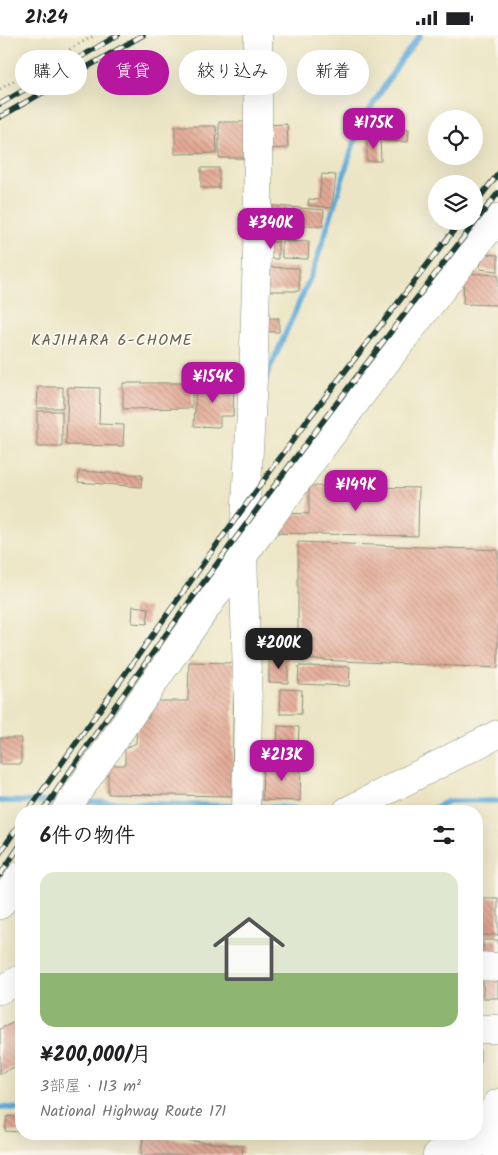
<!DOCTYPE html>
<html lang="ja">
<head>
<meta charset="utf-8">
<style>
	body { margin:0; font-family:Kalam,"Klee One",sans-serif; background:#f2f2f2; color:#202124; height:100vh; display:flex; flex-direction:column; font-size:19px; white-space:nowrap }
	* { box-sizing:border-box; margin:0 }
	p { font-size:16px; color:#757577 }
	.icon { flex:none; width:28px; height:28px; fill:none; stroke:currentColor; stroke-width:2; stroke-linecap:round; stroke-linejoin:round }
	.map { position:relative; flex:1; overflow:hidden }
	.sheet { position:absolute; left:15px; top:770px; width:468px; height:335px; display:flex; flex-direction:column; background:#fff; border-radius:20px; box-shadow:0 5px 20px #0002 }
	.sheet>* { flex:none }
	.hud { position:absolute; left:15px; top:15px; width:469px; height:45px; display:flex; gap:10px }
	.fabs { position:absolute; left:428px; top:75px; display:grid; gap:10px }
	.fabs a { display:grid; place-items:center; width:55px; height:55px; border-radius:50%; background:#fff; box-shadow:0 5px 20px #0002; font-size:25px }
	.price { position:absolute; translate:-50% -42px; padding:0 11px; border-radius:10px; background:#b5179e; color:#fff; font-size:16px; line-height:32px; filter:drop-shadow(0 1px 2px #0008) }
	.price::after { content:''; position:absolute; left:50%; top:30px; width:15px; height:11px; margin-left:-8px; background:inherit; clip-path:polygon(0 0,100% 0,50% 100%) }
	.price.on { background:#222; color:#fff }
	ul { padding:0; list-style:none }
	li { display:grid; align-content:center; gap:10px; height:265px; padding:0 25px }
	li span { display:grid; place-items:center; height:155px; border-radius:15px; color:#555 }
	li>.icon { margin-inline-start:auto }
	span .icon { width:90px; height:90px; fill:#fffc; stroke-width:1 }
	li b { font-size:21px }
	h2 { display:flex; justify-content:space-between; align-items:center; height:60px; padding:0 25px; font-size:21px }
	.tag { padding:0 18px; border-radius:22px; background:#fff; box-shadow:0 5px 20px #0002; font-size:18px; line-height:45px }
	.tag.on { background:#b5179e; color:#fff }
	.status { display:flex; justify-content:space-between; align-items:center; height:35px; padding:0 25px; background:#fff; direction:ltr }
	.status svg { height:14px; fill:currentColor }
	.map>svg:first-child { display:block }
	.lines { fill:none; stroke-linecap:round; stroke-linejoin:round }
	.stream { stroke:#60abd8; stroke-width:5.5 }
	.building { fill:url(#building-back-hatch) }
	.minor-casing { stroke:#86917c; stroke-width:29 }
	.major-casing { stroke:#86917c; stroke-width:29 }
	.highway-casing { stroke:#86917c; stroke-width:29 }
	.path { stroke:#86917c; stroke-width:3; stroke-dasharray:1 4; stroke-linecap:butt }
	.minor { stroke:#fff; stroke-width:28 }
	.major { stroke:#fff; stroke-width:28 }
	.highway { stroke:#fff; stroke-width:28 }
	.rail-casing { stroke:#1f3d34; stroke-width:5.5 }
	.rail { stroke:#fbf7ec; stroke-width:4; stroke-dasharray:11; stroke-linecap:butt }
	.labels { text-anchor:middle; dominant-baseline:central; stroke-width:4; stroke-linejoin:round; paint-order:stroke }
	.neighbourhood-label { font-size:16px; letter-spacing:1px; fill:#646356; stroke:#fbf7ec }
</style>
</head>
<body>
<div class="status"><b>21:24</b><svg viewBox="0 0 49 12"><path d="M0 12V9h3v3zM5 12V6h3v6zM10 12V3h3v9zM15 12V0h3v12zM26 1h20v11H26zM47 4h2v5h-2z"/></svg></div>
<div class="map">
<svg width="498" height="1120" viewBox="0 0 498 1120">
	<defs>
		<pattern id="building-back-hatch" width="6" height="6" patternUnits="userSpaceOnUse" patternTransform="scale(1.25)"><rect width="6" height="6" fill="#e4a995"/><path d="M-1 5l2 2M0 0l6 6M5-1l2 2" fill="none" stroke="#b88b7a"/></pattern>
	</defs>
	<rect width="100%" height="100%" fill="#fbf7ec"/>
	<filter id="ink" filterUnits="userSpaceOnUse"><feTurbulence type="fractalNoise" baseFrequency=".02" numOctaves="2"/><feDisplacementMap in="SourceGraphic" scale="10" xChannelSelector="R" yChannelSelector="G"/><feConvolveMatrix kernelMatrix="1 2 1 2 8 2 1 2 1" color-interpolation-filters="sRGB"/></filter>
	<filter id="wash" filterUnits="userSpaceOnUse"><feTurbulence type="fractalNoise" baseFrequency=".0096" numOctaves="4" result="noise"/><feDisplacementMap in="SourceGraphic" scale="20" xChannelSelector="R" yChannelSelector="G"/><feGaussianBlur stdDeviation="1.12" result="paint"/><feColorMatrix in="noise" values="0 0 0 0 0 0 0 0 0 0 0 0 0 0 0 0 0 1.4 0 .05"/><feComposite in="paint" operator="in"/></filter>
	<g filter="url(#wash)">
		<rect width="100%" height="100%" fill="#ece5c5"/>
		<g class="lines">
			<!-- stream -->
			<g class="stream">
				<polyline points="264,347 314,234 359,92 399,28 420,0"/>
				<polyline points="0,766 61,767"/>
				<polyline points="80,767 238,771"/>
				<polyline points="253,771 294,773 296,776"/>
				<polyline points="427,776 449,766 498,766"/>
				<polyline points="0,1072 21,1074"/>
			</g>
		</g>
		<g id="blocks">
			<!-- building -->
			<g class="building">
				<rect x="219" y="87" width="31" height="36"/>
				<polygon points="287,89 288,113 265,114 264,90"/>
				<polygon points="175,91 216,91 217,118 175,119"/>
				<polygon points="386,93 409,94 408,107 385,106"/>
				<polygon points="380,103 381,126 367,126 367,104"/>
				<rect x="201" y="133" width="18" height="20"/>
				<polygon points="322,139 336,140 332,173 308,170 309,164 319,165"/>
				<polygon points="264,170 324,175 323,191 263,191"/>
				<polygon points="282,206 309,207 308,224 282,223"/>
				<polygon points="264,207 278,207 278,224 263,223"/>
				<polygon points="481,219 498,220 498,236 480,234"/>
				<polygon points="264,232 299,233 299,256 264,256"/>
				<polygon points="464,238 498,240 498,270 463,269"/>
				<rect x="264" y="283" width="15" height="14"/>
				<polygon points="123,348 192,348 192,373 123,374"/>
				<polygon points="196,349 234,351 233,381 220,381 220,392 194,391"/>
				<polygon points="38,352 63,352 63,373 37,373"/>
				<polygon points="68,352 100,353 99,389 124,390 123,411 66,410"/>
				<rect x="37" y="376" width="25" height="36"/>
				<polygon points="79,436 142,440 141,452 78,447"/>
				<polygon points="309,451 419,453 418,501 270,498 281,478 309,479"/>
				<polygon points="298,507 498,515 498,633 298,624"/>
				<polygon points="133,571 149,573 147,589 132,588"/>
				<polygon points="269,622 288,622 288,648 269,647"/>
				<polygon points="189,627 234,628 232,761 108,759 108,730 125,730 125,714 136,708 137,683 149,683 150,666 188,666"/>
				<polygon points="299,631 350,632 349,651 298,649"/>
				<polygon points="281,654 302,655 301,679 280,679"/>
				<polygon points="278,691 299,692 298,712 277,712"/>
				<rect x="0" y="703" width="21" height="26"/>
				<polygon points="263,728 301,729 300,766 262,765"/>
				<rect x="476" y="863" width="22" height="37"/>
				<polygon points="483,905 498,905 498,922 483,921"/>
				<rect x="483" y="939" width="15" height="24"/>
				<polygon points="476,946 480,946 479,964 476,964"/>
				<polygon points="21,984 21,1029 0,1039 0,994"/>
				<rect x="476" y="1016" width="4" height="13"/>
				<polygon points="7,1081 21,1083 21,1097 5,1096"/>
				<polygon points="143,1101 243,1111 242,1120 141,1120"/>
			</g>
		</g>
	</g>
	<g filter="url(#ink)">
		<use href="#blocks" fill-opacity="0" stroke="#86917c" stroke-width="1"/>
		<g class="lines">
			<defs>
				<g id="minor">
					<path d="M65,776C203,574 345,374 498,183"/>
					<polyline points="246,776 248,671 243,520 253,344 258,188 258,0"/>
					<polyline points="0,870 21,840"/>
					<polyline points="476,931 498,932"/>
					<polyline points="476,994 498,994"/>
					<polyline points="485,1086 498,1120"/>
				</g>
				<g id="major">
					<polyline points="437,1120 467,1099"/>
					<polyline points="468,1120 485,1086 498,1068"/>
				</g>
				<g id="highway">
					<polyline points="347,776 498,699"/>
					<polyline points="0,955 21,944"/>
				</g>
			</defs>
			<!-- minor casing -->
			<use href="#minor" class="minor-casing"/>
			<!-- major casing -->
			<use href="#major" class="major-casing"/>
			<!-- highway casing -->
			<use href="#highway" class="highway-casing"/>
			<!-- path -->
			<polyline class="path" points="0,54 95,0"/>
			<!-- minor -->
			<use href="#minor" class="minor"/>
			<!-- major -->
			<use href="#major" class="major"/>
			<!-- highway -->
			<use href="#highway" class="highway"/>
			<defs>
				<g id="rail">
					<polyline points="0,69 118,0"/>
					<polyline points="0,82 143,0"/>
					<polyline points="474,170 498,139"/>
					<polyline points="28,776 210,519 309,383 461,186"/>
					<path d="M43,776C186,564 341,360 498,158"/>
					<polyline points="0,818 21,787"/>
					<polyline points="0,840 21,809"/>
				</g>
			</defs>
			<!-- rail casing -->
			<use href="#rail" class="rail-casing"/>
			<!-- rail -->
			<use href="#rail" class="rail"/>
		</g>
	</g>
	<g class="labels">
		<!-- neighbourhood labels -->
		<g class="neighbourhood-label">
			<text x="112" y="305">KAJIHARA 6-CHOME</text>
		</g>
	</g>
</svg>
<div class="fabs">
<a><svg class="icon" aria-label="locate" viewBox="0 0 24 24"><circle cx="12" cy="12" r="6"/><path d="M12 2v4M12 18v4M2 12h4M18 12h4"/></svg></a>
<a><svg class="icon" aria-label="layers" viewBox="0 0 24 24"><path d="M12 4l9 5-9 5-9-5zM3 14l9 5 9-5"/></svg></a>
</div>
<b class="price" style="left:374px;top:115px">¥175K</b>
<b class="price" style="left:271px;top:215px">¥340K</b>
<b class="price" style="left:213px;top:369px">¥154K</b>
<b class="price" style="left:356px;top:477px">¥149K</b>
<b class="price on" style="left:279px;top:635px">¥200K</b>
<b class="price" style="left:282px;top:747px">¥213K</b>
<div class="hud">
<a class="tag">購入</a>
<a class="tag on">賃貸</a>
<a class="tag">絞り込み</a>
<a class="tag">新着</a>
</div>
<section class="sheet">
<h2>6件の物件<svg class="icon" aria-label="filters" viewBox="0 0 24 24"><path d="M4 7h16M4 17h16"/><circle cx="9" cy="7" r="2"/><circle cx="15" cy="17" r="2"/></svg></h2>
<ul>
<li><span style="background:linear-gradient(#dfe7d0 65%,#8fb573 0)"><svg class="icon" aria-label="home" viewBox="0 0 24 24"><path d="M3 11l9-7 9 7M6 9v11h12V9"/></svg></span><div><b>¥200,000/月</b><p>3部屋 · 113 m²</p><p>National Highway Route 171</p></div></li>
</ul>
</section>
</div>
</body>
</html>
